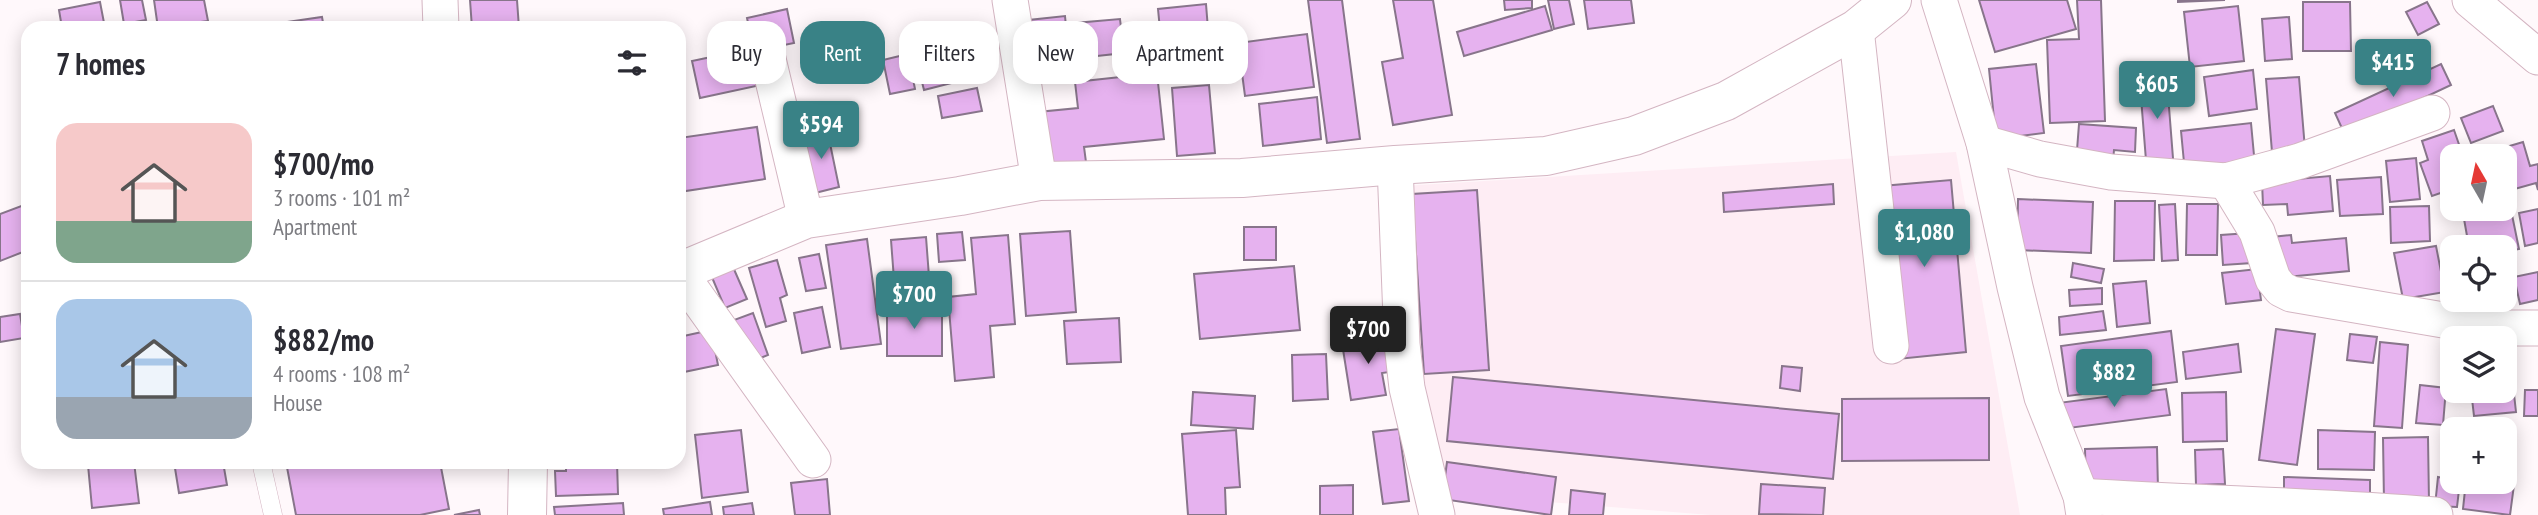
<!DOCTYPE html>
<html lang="en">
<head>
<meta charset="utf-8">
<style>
	body { margin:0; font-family:"PT Sans Narrow",sans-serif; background:#f2f2f3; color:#2b2b33; height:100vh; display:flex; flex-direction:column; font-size:26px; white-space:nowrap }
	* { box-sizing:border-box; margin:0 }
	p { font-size:23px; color:#7c7c81 }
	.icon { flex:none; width:38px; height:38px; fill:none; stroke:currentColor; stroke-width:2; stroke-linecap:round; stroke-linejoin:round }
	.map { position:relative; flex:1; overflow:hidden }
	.sheet { position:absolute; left:21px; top:21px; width:665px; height:448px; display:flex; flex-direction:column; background:#fff; border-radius:21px; box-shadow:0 4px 18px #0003 }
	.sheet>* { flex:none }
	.guide { position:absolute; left:707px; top:21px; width:665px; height:63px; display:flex; gap:14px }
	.needle { width:46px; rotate:351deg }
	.fabs { position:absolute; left:2440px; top:144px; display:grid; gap:14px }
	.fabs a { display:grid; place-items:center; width:77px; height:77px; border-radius:14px; background:#fff; box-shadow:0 4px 18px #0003; font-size:35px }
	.price { position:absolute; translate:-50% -60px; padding:0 16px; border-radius:7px; background:#398286; color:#fff; font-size:23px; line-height:46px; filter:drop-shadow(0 2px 4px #0008) }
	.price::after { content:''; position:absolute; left:50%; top:42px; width:21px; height:16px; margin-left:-10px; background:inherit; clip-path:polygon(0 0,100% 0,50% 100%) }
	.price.current { background:#222; color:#fff }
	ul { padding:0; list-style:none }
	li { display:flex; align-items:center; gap:21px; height:175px; padding:0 35px }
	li+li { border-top:2px solid #e1e1e2 }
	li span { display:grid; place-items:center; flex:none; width:196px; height:140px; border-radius:21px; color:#555 }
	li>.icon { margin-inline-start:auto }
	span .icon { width:84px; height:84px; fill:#fffc; stroke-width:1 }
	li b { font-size:30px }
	h2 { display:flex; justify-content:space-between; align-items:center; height:84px; padding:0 35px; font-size:30px }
	.chip { padding:0 24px; border-radius:21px; background:#fff; box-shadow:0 4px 18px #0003; font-size:24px; line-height:63px }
	.chip.current { background:#398286; color:#fff }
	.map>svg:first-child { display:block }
	.built { fill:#feedf4 }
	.building { fill:#e6b2ef; stroke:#88758b; stroke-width:2 }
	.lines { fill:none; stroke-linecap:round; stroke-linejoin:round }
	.service-casing { stroke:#d4b5c2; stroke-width:19 }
	.minor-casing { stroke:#d4b5c2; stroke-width:37 }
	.tertiary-casing { stroke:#d4b5c2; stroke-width:40 }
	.service { stroke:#fff; stroke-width:18 }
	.minor { stroke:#fff; stroke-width:35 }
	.tertiary { stroke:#fff; stroke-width:38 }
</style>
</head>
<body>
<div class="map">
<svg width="2538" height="515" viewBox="0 0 2538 515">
	<rect width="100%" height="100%" fill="#fff8fb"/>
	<!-- built -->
	<polygon class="built" points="1956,152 2020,515 1710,515 1439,493 1407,283 1402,186"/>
	<!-- building -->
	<g class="building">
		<polygon points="120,0 142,0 146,20 124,24"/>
		<polygon points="154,0 204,0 208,21 158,28"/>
		<polygon points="470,0 517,0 519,28 472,28"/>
		<polygon points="1308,0 1342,0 1360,139 1327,143"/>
		<polygon points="1393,0 1433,0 1452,115 1393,125 1382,62 1403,58"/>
		<polygon points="1504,0 1532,0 1532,8 1505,10"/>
		<polygon points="1548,0 1569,0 1574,24 1554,29"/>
		<polygon points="1584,0 1631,0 1634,23 1588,29"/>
		<polygon points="1979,0 2067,0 2076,29 1995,52"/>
		<polygon points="2077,0 2101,0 2105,121 2050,123 2047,40 2079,39"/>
		<polygon points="2178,0 2225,0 2178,2"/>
		<polygon points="100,2 105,28 62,28 59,10"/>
		<polygon points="2303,2 2350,2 2351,51 2303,51"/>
		<polygon points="2427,2 2439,24 2418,35 2406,12"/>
		<polygon points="1206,4 1211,67 1164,71 1158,9"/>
		<polygon points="1545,6 1552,30 1464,56 1457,32"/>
		<polygon points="2238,6 2244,61 2190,67 2184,12"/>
		<polygon points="787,9 794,43 754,51 747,18"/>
		<polygon points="1065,16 1068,47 1032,51 1029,20"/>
		<polygon points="322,17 324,28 274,28 273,24"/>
		<polygon points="2289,17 2292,59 2265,61 2262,19"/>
		<polygon points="1120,19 1124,53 1079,58 1075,23"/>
		<polygon points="1307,34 1314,87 1245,96 1238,43"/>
		<polygon points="960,35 971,78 924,90 913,46"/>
		<polygon points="908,54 915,89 890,94 883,60"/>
		<polygon points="716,56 719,73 761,64 765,84 700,98 692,61"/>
		<polygon points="2036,64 2044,133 1996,139 1989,69"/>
		<polygon points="2441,64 2451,85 2345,135 2335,113"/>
		<polygon points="2166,69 2174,171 2147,173 2139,72"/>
		<polygon points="2253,70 2257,109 2209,116 2204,77"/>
		<polygon points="1157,73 1164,139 1084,147 1086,162 1044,166 1038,112 1078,108 1075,82"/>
		<polygon points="2299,77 2305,149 2272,152 2266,79"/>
		<polygon points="1209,85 1215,153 1177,156 1172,88"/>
		<polygon points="977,88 982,111 942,118 938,96"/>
		<polygon points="1317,97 1321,139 1263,146 1259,104"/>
		<polygon points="2493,106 2503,131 2471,143 2461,118"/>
		<polygon points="2251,123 2255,166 2185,173 2181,131"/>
		<polygon points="2079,124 2136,128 2135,152 2114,150 2113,161 2077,150"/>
		<polygon points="757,127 765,179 679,192 679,138"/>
		<polygon points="827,129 839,187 815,193 803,135"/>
		<polygon points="2454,130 2463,156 2452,156 2452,189 2432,196 2420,163 2428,160 2422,141"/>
		<polygon points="2523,142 2530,166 2538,164 2538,190 2536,183 2504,192 2504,156 2479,155"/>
		<polygon points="2416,158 2420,199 2390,202 2386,161"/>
		<polygon points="2330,176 2333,211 2288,215 2287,204 2263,205 2262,182"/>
		<polygon points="2381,177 2383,214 2340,216 2337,180"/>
		<polygon points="1951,180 1966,352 1898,359 1882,186"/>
		<polygon points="1833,184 1834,204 1724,212 1723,193"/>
		<polygon points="1477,190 1489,370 1424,374 1412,194"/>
		<polygon points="2018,199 2093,202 2091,253 2017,250"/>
		<polygon points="2115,201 2155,201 2154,260 2114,261"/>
		<polygon points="2175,204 2178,260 2162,261 2159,205"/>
		<polygon points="2187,204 2218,204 2217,255 2186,255"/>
		<polygon points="24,205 28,217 28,250 0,261 0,214"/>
		<polygon points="2429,206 2430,241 2391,243 2390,207"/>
		<polygon points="2538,209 2538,243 2525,246 2519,213"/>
		<polygon points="2511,210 2519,249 2504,252 2504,247 2469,247 2464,219"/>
		<rect x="1244" y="227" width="32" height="33"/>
		<polygon points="1070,231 1076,312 1026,316 1020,234"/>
		<polygon points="962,232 965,260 939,262 937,234"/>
		<polygon points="2249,233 2252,263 2223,265 2221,235"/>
		<polygon points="1008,235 1015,324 990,326 994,377 955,381 948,297 976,294 971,238"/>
		<polygon points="2291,235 2292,243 2346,238 2349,271 2275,278 2272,237"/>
		<polygon points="926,237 930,290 895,293 891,240"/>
		<polygon points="867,239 881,344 841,349 826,245"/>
		<polygon points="2436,246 2445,292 2403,299 2394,253"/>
		<polygon points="819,254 826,288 806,291 799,258"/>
		<polygon points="777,260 787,295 780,298 786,321 766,327 749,268"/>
		<polygon points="2073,263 2104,269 2101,283 2071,277"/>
		<polygon points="1294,266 1300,330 1200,339 1194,274"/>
		<polygon points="733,267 747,299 725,308 711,275"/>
		<polygon points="2257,269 2261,300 2226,304 2222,273"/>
		<polygon points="2538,272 2538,300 2520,304 2514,277"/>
		<polygon points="2146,281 2150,323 2117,327 2113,284"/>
		<polygon points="2102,288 2102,304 2070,306 2069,290"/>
		<polygon points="822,307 830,347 802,353 794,313"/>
		<rect x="887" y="307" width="55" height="49"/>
		<polygon points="2103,311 2106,330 2060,335 2059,317"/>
		<polygon points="753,313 768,355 750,362 734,320"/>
		<polygon points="20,314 24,338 0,342 0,317"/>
		<polygon points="1119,318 1121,362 1067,364 1064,321"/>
		<polygon points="2276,329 2315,334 2297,465 2259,460"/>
		<polygon points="711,330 718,365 684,372 679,337"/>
		<polygon points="2171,331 2177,382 2068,396 2061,346"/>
		<polygon points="2350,334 2377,337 2373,363 2347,360"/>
		<polygon points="1390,336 1396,371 1382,373 1386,395 1351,400 1342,343"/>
		<polygon points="2380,342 2408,345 2402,428 2374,426"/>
		<polygon points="2238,344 2241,372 2186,379 2183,352"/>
		<polygon points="1326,354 1328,399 1293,401 1292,355"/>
		<polygon points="1782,366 1802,368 1800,391 1780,388"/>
		<polygon points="1453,377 1839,414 1833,479 1447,441"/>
		<polygon points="2420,385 2446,388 2443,425 2416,423"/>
		<polygon points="2513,385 2516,412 2474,416 2471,390 2504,390 2504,386"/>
		<polygon points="2166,389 2170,415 2061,429 2058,403"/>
		<polygon points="2525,390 2538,390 2538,416 2524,416"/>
		<polygon points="1193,392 1255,396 1253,429 1191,425"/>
		<polygon points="2226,392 2227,441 2183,442 2182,393"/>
		<polygon points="1989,398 1989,460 1842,461 1842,399"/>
		<polygon points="1399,429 1409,501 1383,504 1373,432"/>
		<polygon points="741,430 748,492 702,498 695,435"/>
		<polygon points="1236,430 1240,487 1225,488 1226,515 1188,515 1182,434"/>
		<polygon points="2318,430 2375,432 2374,470 2318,469"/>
		<polygon points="2428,437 2429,502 2384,502 2383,438"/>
		<polygon points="2443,445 2452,446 2452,473 2442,473"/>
		<polygon points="2157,447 2158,489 2086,491 2085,449"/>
		<polygon points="2223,449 2225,484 2196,485 2195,450"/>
		<polygon points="117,462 134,462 139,503 92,508 88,465"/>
		<polygon points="174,462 223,462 227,485 179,493"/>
		<polygon points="286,462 440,462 449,509 420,515 296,515"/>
		<polygon points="566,462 617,462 618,494 556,496 555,471 566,471"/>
		<polygon points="1447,462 1556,477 1551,515 1442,499"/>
		<polygon points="2284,477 2370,480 2370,504 2284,501"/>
		<polygon points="2438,477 2460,481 2457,507 2435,506"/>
		<polygon points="827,479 830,515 795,515 791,483"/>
		<polygon points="2466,481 2514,485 2510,515 2463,509"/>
		<polygon points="1761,484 1825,488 1823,515 1759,514"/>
		<polygon points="1353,485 1353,515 1320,515 1320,486"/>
		<polygon points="1571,490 1605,494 1603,515 1569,515"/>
		<polygon points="710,502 712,515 664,515 663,509"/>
		<polygon points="623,503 624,515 555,515 554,507"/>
		<polygon points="752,503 754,515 724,515 723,507"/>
		<polygon points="479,510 480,515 454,515"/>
	</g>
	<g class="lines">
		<defs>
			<polyline id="service" points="261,462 273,515"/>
			<g id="minor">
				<polyline points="440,0 441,28"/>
				<polyline points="1010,0 1039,181"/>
				<polyline points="1939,0 1984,143 2015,287 2042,397 2081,496 2084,515"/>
				<polyline points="2470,0 2538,57"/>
				<polyline points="1856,29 1891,346"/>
				<polyline points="768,59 806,219"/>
				<polyline points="1984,143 2040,159 2111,172 2226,181 2300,161 2432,113"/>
				<polyline points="1395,165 1402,344 1407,388 1437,515"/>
				<polyline points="2226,181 2257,232 2273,279 2281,289 2291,294 2490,328 2538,328"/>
				<polyline points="679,272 813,460"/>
				<path d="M2081,496C2199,504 2318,505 2435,515"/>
			</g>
			<g id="tertiary">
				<polyline points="679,272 806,219 960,196 1039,181 1242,178 1395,165 1546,156 1634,136 1726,101 1856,29 1892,0"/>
				<polyline points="527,515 528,462"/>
			</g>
		</defs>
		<!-- service casing -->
		<use href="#service" class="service-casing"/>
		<!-- minor casing -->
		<use href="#minor" class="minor-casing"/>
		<!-- tertiary casing -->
		<use href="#tertiary" class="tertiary-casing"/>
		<!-- service -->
		<use href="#service" class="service"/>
		<!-- minor -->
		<use href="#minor" class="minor"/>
		<!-- tertiary -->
		<use href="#tertiary" class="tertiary"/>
	</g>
</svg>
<div class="fabs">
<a><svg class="needle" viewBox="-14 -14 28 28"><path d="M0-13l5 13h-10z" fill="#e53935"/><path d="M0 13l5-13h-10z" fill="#7c7c81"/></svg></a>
<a><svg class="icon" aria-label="locate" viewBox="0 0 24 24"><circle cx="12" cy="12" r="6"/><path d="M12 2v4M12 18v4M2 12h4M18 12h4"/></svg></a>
<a><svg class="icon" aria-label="layers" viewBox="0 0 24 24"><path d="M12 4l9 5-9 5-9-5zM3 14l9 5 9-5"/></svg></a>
<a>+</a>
</div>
<b class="price" style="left:2393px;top:99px">$415</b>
<b class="price" style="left:2157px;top:121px">$605</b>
<b class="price" style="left:821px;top:161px">$594</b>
<b class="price" style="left:1924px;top:269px">$1,080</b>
<b class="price" style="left:914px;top:331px">$700</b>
<b class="price current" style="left:1368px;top:366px">$700</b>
<b class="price" style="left:2114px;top:409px">$882</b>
<div class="guide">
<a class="chip">Buy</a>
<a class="chip current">Rent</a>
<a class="chip">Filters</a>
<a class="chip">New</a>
<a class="chip">Apartment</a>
</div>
<section class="sheet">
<h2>7 homes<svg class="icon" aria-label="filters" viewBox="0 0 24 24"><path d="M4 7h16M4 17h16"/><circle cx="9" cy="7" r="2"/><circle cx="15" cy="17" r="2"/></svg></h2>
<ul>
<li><span style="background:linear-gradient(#f6c9c9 70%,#7fa58c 0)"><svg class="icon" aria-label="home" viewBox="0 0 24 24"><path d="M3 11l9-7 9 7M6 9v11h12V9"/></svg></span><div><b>$700/mo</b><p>3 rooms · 101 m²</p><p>Apartment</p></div></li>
<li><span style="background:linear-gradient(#a9c7e8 70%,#9aa5b1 0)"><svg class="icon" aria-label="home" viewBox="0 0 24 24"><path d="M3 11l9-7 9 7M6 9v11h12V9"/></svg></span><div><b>$882/mo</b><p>4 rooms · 108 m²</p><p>House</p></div></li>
</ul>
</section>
</div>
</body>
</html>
